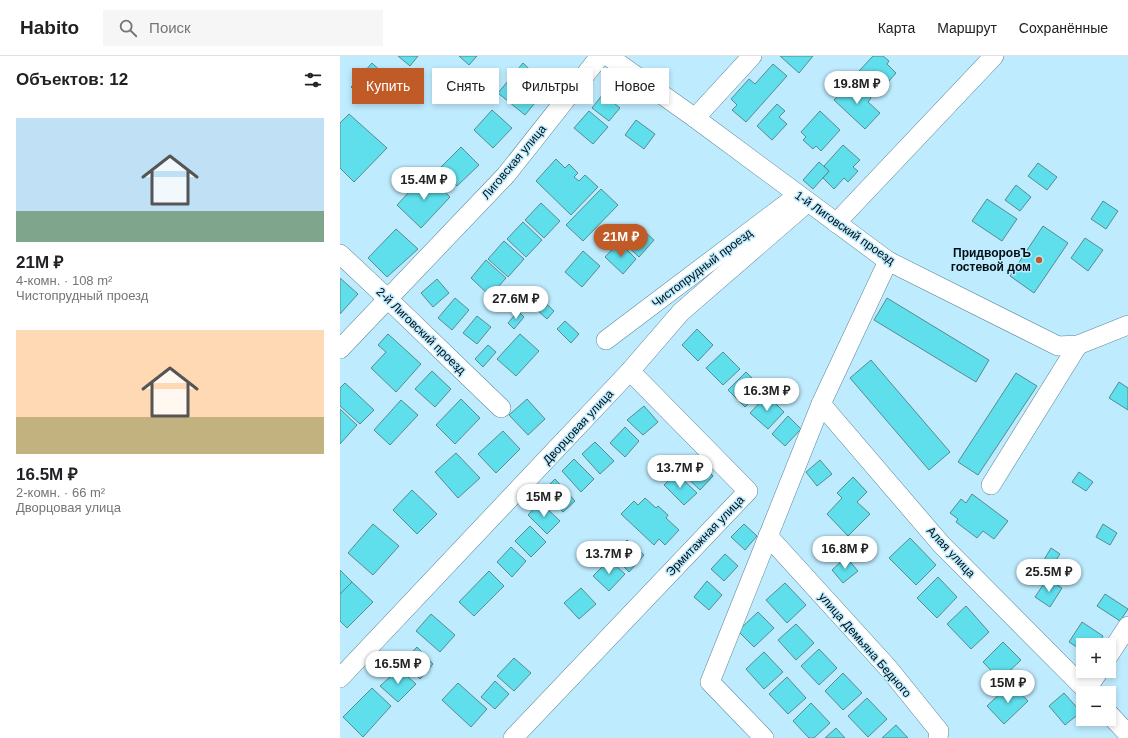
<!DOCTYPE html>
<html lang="ru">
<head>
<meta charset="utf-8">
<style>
	body { margin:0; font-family:Arial,sans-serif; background:#f6f6f6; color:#202124; height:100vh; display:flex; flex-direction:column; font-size:15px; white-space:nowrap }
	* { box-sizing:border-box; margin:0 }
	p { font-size:13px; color:#757577 }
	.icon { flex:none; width:22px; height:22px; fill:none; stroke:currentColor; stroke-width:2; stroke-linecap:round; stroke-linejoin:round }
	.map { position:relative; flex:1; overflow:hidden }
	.panel { display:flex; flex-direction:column; background:#fff; width:340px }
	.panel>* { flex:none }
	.guide { position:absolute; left:12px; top:12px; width:380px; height:36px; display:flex; gap:8px }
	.tools { position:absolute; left:736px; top:582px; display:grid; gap:8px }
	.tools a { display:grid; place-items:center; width:40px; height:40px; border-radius:0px; background:#fff; box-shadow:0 2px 6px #0003; font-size:20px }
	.price { position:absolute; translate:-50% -34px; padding:0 9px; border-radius:14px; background:#fff; color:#222; font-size:13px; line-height:26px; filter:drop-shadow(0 1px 2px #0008) }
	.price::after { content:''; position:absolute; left:50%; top:24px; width:12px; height:9px; margin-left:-6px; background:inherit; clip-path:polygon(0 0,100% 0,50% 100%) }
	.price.selected { background:#c05b27; color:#fff }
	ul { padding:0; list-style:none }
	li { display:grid; align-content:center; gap:8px; height:212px; padding:0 16px }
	li span { display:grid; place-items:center; height:124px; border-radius:0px; color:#555 }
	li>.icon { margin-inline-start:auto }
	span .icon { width:72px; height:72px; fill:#fffc; stroke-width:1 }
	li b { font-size:17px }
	h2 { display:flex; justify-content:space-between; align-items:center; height:48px; padding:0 16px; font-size:17px }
	.pill { padding:0 14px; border-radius:0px; background:#fff; box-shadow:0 2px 6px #0003; font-size:14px; line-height:36px }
	.pill.selected { background:#c05b27; color:#fff }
	header { display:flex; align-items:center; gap:24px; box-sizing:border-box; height:56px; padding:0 20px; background:#fff; border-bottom:1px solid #e0e0e0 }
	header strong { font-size:19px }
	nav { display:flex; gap:22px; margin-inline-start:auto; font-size:14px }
	.search { width:280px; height:36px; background:#f6f6f6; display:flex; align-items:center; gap:10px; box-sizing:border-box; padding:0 14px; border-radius:0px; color:#757577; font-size:15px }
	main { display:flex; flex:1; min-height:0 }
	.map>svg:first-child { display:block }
	.building { fill:#5fdeec; stroke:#598a90 }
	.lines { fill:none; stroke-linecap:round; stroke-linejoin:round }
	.minor-casing { stroke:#5c8698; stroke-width:20 }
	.minor { stroke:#fff; stroke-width:19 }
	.poi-dot { fill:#c05b27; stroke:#beebfe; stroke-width:1.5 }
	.labels { text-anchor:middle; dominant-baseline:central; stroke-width:3; stroke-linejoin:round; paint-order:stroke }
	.street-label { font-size:12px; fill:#010e14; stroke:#beebfe }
	.poi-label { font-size:12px; font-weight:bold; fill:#010e14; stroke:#beebfe; text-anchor:end }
</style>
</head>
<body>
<header>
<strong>Habito</strong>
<div class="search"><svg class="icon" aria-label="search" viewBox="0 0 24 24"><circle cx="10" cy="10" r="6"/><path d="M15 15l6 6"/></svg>Поиск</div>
<nav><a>Карта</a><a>Маршрут</a><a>Сохранённые</a></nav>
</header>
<main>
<section class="panel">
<h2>Объектов: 12<svg class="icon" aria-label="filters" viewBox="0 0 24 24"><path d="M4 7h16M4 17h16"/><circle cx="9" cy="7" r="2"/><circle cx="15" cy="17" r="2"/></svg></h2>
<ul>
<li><span style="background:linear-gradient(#bfe0f5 75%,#7fa58c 0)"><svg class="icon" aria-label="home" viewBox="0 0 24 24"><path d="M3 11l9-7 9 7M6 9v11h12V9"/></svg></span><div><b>21M ₽</b><p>4-комн. · 108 m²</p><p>Чистопрудный проезд</p></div></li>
<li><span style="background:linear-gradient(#ffd9b3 70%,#c2b280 0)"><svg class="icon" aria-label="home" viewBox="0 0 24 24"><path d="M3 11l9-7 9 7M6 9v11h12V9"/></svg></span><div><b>16.5M ₽</b><p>2-комн. · 66 m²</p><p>Дворцовая улица</p></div></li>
</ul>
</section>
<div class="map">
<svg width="788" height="682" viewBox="0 0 788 682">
	<rect width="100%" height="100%" fill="#beebfe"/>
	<!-- building -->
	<g class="building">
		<polygon points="58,0 78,0 70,10"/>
		<polygon points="119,0 137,0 129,9"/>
		<polygon points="440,0 473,0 459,17"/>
		<polygon points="533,0 543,0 549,5 547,8 556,17 541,34 519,15"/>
		<polygon points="32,7 49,23 29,47 11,31"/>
		<polygon points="183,7 208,31 185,59 158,37"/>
		<polygon points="433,8 447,20 406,66 392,54 397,49 391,43 409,23 415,28"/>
		<polygon points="512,25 531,42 528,46 540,57 525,73 494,44"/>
		<polygon points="263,38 280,52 269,65 252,52"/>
		<polygon points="437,48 445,55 439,61 447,68 432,84 417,70"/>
		<polygon points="152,54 172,72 153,92 134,74"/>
		<polygon points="249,55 268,71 253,88 234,72"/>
		<polygon points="480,55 500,74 481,95 476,90 473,93 463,84 466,81 461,76"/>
		<polygon points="9,58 47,92 14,126 0,112 0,67"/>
		<polygon points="296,64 315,78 304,93 285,79"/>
		<polygon points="503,89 520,104 513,111 518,115 508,126 504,122 494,133 483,122 489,115 484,110"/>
		<polygon points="121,91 139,109 117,130 99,113"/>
		<polygon points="216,103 225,112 229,108 238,117 234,121 239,125 245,119 258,131 231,159 196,125"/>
		<polygon points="479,106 489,115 473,133 463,124"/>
		<polygon points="698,107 717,121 707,134 688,120"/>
		<polygon points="86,118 110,141 81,172 57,149"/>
		<polygon points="676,129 691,141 680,155 665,144"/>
		<polygon points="261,133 278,149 243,185 226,169"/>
		<polygon points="647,143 677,163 662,185 632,165"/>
		<polygon points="763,145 778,155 766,173 751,163"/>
		<polygon points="201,147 220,165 204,182 185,164"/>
		<polygon points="183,166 202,184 186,201 167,183"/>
		<polygon points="296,168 314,184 299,201 281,184"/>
		<polygon points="703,170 728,187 694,237 670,220"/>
		<polygon points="56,173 78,193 47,221 28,202"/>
		<polygon points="745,182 763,194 748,215 731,202"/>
		<polygon points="164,185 184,203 168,221 148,203"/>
		<polygon points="279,186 296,203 283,218 265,201"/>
		<polygon points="243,195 260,210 242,231 225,216"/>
		<polygon points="146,204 166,222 150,240 131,222"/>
		<polygon points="0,222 18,238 0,258"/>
		<polygon points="97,223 109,237 93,251 81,237"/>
		<polygon points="196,238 214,255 207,263 188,246"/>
		<polygon points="115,242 129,254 112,274 98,262"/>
		<polygon points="547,242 649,304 636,326 534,264"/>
		<polygon points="178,255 184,261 174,273 168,267"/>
		<polygon points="137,260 151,271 137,288 123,277"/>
		<polygon points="225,265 239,278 231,287 217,273"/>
		<polygon points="357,273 373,289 358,305 342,289"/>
		<polygon points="48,278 81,308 56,336 31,312 46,296 38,289"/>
		<polygon points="180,278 199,295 176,320 157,303"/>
		<polygon points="148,289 156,296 143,311 135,303"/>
		<polygon points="383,296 400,313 383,329 366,312"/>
		<polygon points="531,304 610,396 589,414 510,322"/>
		<polygon points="92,315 111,333 95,351 75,333"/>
		<polygon points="406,316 423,333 405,351 388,334"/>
		<polygon points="676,317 697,330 638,419 618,406"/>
		<polygon points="779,326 788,332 788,354 769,342"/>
		<polygon points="5,327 34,354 20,368 0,350 0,332"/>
		<polygon points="427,339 444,356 428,373 410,357"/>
		<polygon points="121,343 140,362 115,388 96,369"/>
		<polygon points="187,343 205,363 188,379 169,359"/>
		<polygon points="61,344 78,359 50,389 34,374"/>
		<polygon points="304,350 318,366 303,379 287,364"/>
		<polygon points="0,353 17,369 0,388"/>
		<polygon points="448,360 461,373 445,390 432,378"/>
		<polygon points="285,371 299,385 285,401 270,387"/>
		<polygon points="163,375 180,393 156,417 138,398"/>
		<polygon points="255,386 274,405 260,418 242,398"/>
		<polygon points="116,397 140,422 118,442 95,416"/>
		<polygon points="353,401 373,420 360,434 340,415"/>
		<polygon points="234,403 254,423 241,436 222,415"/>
		<polygon points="480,404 492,418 477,430 466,416"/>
		<polygon points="739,416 753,426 746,435 732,426"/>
		<polygon points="336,417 357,437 344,449 324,429"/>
		<polygon points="513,421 527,436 517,446 530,458 508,480 487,458 502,442 497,437"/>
		<polygon points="215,423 235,445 223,456 203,435"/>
		<polygon points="72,434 97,458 77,478 53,454"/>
		<polygon points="632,438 668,465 654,483 643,475 637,482 616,466 618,463 610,457 621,443 626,447"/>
		<polygon points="305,442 316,452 318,450 328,459 326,462 339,474 325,489 319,483 314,489 281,458 294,445 298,449"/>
		<polygon points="200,446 220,465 207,478 188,459"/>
		<polygon points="33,468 59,490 33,519 8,497"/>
		<polygon points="404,468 417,480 405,494 391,481"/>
		<polygon points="763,468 777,477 770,489 756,481"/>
		<polygon points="190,470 206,486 191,501 175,485"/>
		<polygon points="570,482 596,509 576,529 549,502"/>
		<polygon points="287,484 304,499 289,516 273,500"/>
		<polygon points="171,491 186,505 172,521 157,506"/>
		<polygon points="711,492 720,498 703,524 695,519"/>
		<polygon points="385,498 398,510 384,525 371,513"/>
		<polygon points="506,501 518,515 503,527 492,514"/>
		<polygon points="269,504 285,518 269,535 253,520"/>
		<polygon points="0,514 12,526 0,539"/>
		<polygon points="149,515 164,530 134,560 119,546"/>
		<polygon points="598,521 617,541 597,562 577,542"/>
		<polygon points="707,523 722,532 710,551 695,541"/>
		<polygon points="367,525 382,539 369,554 354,541"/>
		<polygon points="12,526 33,546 7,572 0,565 0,538"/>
		<polygon points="445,527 466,549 447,567 426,544"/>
		<polygon points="241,532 256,548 239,563 224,547"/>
		<polygon points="765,538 788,553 780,565 757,550"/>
		<polygon points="626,550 649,576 631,593 607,568"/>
		<polygon points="418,556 434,572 414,591 398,575"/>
		<polygon points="91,558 115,579 100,596 76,575"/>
		<polygon points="742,566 763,580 758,589 743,589 743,595 729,586"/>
		<polygon points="456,568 474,587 456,604 438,584"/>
		<polygon points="663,586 681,604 660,624 643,606"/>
		<polygon points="77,591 93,608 80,623 63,606"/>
		<polygon points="479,593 497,612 479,629 461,610"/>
		<polygon points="424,596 443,616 424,633 406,613"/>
		<polygon points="174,602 191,617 174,635 157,620"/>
		<polygon points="59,613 76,628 58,646 40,630"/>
		<polygon points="503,617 522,637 503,654 485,635"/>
		<polygon points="447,621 466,642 448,658 429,638"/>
		<polygon points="155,625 169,638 155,653 141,641"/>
		<polygon points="118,627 147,653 131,671 102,644"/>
		<polygon points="671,627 688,645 664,668 647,650"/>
		<polygon points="32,632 51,650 23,681 3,661"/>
		<polygon points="724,637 741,656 725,669 709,650"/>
		<polygon points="527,642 547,663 528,681 508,660"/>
		<polygon points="471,647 490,667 474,682 469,682 453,665"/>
		<polygon points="556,669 568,682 542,682"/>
		<polygon points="496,672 505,682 485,682"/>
	</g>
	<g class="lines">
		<defs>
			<g id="minor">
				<polyline points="268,0 355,62 548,205 718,290 738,289 788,269"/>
				<polyline points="355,62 412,0"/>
				<polyline points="496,167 654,0"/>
				<polyline points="0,198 48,243 161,352"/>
				<polyline points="266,284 458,139"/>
				<polyline points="0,293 166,119 260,0"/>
				<polyline points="481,348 601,488 749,637"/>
				<polyline points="651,429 738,289"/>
				<polyline points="428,480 549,613 599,675 598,682"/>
				<polyline points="769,599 788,570"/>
				<polyline points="0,622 290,315 341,256 468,146"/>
				<polyline points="746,634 759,615"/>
				<polyline points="769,658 788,678"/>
				<polyline points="173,682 408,435 290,315"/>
				<polyline points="424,682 370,626 481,348 548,205"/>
			</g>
		</defs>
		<!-- minor casing -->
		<use href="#minor" class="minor-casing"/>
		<!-- minor -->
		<use href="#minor" class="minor"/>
	</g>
	<!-- markers -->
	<circle class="poi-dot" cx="699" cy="204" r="4"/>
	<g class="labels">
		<!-- street labels -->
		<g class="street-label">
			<text transform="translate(174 106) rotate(-50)">Лиговская улица</text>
			<text transform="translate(505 172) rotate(35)">1-й Лиговский проезд</text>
			<text transform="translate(362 212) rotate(-37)">Чистопрудный проезд</text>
			<text transform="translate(81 275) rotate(44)">2-й Лиговский проезд</text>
			<text transform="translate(238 371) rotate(-47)">Дворцовая улица</text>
			<text transform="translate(365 480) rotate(-46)">Эрмитажная улица</text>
			<text transform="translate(611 496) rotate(47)">Алая улица</text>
			<text transform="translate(525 589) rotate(49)">улица Демьяна Бедного</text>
		</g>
		<!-- poi labels -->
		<g class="poi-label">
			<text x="691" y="197">ПридворовЪ<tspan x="691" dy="14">гостевой дом</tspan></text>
		</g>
	</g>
</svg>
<div class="tools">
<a>+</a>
<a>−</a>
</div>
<b class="price" style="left:517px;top:49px">19.8M ₽</b>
<b class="price" style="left:84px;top:145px">15.4M ₽</b>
<b class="price selected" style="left:281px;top:202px">21M ₽</b>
<b class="price" style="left:176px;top:264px">27.6M ₽</b>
<b class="price" style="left:427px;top:356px">16.3M ₽</b>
<b class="price" style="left:340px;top:433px">13.7M ₽</b>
<b class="price" style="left:204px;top:462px">15M ₽</b>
<b class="price" style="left:505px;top:514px">16.8M ₽</b>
<b class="price" style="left:269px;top:519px">13.7M ₽</b>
<b class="price" style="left:709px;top:537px">25.5M ₽</b>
<b class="price" style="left:58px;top:629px">16.5M ₽</b>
<b class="price" style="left:668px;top:648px">15M ₽</b>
<div class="guide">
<a class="pill selected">Купить</a>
<a class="pill">Снять</a>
<a class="pill">Фильтры</a>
<a class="pill">Новое</a>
</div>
</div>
</main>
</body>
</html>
